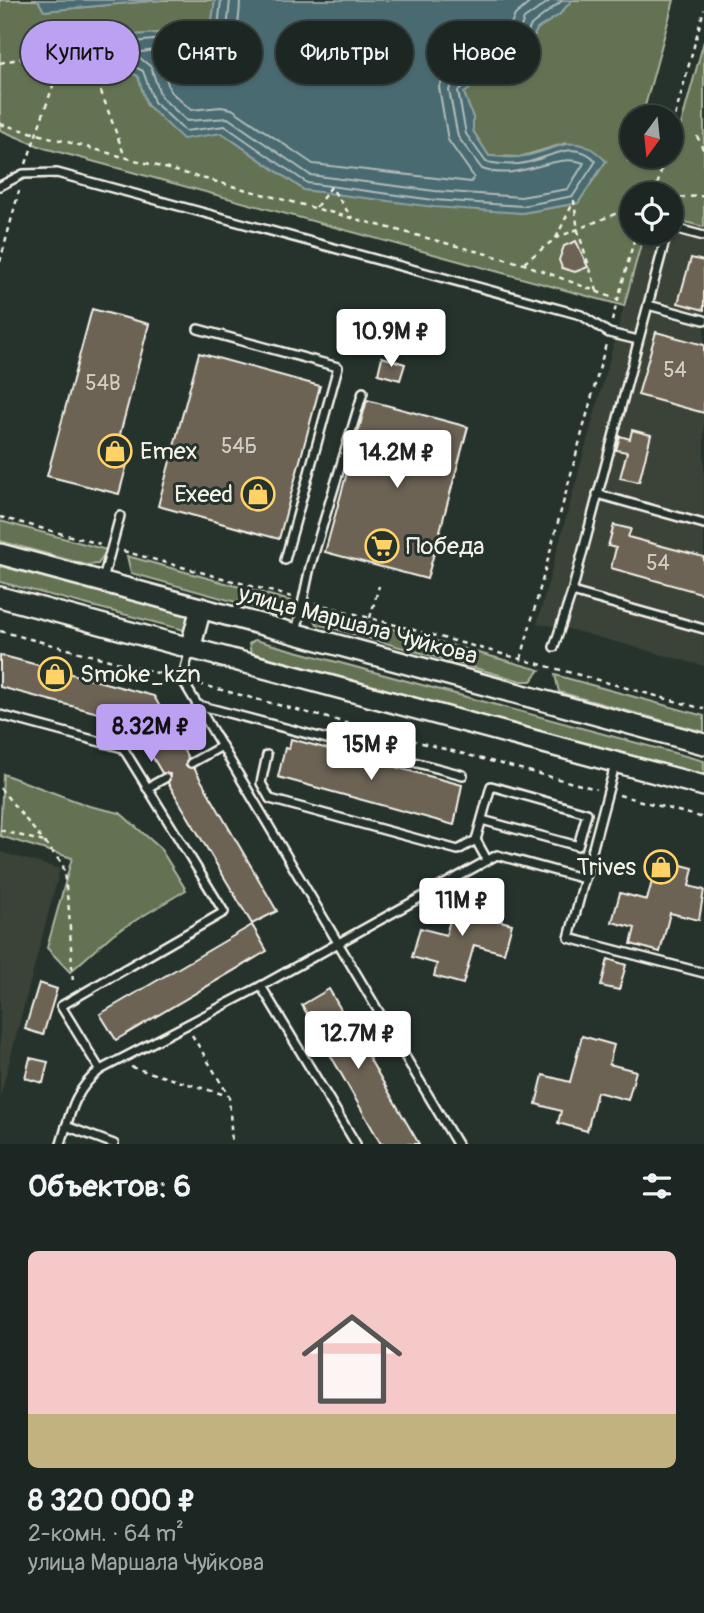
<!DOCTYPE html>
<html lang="ru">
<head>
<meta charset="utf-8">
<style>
	body { margin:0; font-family:Pangolin,sans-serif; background:#29322f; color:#f1f3f6; height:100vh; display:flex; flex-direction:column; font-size:26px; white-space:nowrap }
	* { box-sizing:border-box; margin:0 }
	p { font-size:23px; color:#a0a5a5 }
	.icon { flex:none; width:38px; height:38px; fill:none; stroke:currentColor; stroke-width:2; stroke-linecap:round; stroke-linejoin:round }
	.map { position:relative; height:1144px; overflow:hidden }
	.panel { display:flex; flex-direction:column; background:#1c2622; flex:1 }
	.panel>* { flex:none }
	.banner { position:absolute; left:21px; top:21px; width:663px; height:63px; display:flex; gap:14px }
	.needle { width:46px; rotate:195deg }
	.controls { position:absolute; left:620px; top:105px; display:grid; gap:14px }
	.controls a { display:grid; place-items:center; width:63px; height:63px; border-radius:50%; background:#1c2622; box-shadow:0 2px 5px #0004,0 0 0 2px #3a4340; font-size:35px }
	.price { position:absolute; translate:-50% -60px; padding:0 16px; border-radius:7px; background:#fff; color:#222; font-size:23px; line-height:46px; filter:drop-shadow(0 2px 4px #0008) }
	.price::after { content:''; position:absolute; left:50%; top:42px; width:21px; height:16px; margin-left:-10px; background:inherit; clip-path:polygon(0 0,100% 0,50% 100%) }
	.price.on { background:#bca0f2; color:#111 }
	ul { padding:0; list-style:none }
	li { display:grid; align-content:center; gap:14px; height:371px; padding:0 28px }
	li+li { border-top:2px solid #3a4340 }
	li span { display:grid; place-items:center; height:217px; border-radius:10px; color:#555 }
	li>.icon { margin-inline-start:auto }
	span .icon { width:126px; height:126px; fill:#fffc; stroke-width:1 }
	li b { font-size:30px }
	h2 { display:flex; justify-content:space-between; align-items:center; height:84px; padding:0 28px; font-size:30px }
	.tag { padding:0 24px; border-radius:32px; background:#1c2622; box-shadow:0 2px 5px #0004,0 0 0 2px #3a4340; font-size:24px; line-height:63px }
	.tag.on { background:#bca0f2; color:#111 }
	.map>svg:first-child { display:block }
	.built { fill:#3b4239 }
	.green { fill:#647253; stroke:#acb29e; stroke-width:2 }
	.water { fill:#4a6a71; stroke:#8ea0a1; stroke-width:2 }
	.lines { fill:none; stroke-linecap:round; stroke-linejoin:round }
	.shore { stroke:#b0bbb8; stroke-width:2 }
	.building { fill:#6c6454; stroke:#f4f1e8; stroke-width:2 }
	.lane-casing { stroke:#f4f1e8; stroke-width:12 }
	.secondary-casing { stroke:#f4f1e8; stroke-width:24 }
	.path { stroke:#f4f1e8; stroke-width:2.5; stroke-dasharray:5 5; stroke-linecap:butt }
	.lane { stroke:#26332d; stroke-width:7 }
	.secondary { stroke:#26332d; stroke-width:19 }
	.labels { text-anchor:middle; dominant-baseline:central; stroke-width:6; stroke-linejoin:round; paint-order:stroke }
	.number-label { font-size:21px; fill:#d2cec3 }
	.poi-label { font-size:24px; fill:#f4f1e8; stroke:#26332d; text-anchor:start }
	.street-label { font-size:24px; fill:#f4f1e8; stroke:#26332d }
</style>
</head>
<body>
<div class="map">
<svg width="704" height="1144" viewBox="0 0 704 1144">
	<rect width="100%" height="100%" fill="#26332d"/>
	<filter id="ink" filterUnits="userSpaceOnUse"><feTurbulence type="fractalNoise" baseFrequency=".0143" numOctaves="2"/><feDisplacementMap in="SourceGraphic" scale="14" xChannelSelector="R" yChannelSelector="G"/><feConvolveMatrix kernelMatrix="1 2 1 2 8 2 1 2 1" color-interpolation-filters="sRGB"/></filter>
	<g filter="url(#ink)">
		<!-- built -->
		<g class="built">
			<polygon points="670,218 704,227 704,666 561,627 537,624 644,233 670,233"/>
			<polygon points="0,852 60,869 0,1097"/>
		</g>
		<!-- green -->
		<g class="green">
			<polygon points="0,0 38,0 44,11 161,0 215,0 211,28 83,40 105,60 138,76 147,106 222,133 304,190 522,213 578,203 606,161 566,143 520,157 489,156 473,131 473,118 464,93 484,78 519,72 537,29 559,15 572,0 674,0 642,117 632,117 632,149 628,161 671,161 704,41 704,227 670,218 670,194 632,194 632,233 644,233 624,306 44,148 0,130"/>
			<polygon points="0,521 107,550 98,564 87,565 0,541"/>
			<polygon points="127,556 291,601 282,612 272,612 131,573"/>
			<polygon points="0,566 188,616 187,629 184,630 0,582"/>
			<polygon points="313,607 540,670 531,681 521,681 317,624 313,617"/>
			<polygon points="255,640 704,761 704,775 251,653 249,644"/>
			<polygon points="555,675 704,716 704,732 559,692"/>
			<polygon points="3,774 89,806 120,813 160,848 186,890 113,934 70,972 47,948 72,858 0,836"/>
		</g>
		<!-- water -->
		<g class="water">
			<polygon points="38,0 161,0 44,11"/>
			<path d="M215,0H572L559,15L537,29L519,72L484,78L464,93L473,118V131L489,156C499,156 509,158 518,157C555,154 573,126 606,161L578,203L522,213L434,207L304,190L222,133L183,139L147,105L138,76L80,47L82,40L211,28Z"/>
		</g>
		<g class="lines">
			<!-- shore -->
			<g class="shore">
				<path d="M221,0L218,28L213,34L104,45L101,50L143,71L154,102L185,131L225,126L307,183L434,200L522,206L573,196L596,161C574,136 544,162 519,164C509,165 496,164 486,162L466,134L458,91L482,71L514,65L531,25L563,0"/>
				<path d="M230,0L227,31L218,41L134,53L151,67L161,97L187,121L228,118L310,175L435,191L521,197L568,189L584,163C555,151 520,183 482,169L458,137L449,90L454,81L477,64L509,57L524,19L551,0"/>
				<path d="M240,0C238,82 204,40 161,61L170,91L191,110L221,107L232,109L313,164L471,182L474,177L448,140L439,87L446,73L469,56L501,48L515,15L533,0"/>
			</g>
		</g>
		<!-- building -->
		<g class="building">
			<polygon points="576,241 588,267 575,272 562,268 559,260 564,246"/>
			<polygon points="691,258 704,261 704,310 678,303"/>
			<polygon points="92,309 149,324 118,442 132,446 119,494 47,476"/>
			<polygon points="656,332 704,345 704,413 638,395"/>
			<polygon points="199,353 320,386 279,539 158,506"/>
			<polygon points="382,357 405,364 400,380 378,374"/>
			<polygon points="367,400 468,427 427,579 325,552"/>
			<polygon points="632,430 651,435 639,482 620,478 627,452 616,450 620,436 630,439"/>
			<polygon points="614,525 631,529 628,537 704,557 704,594 611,568 616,548 608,546"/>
			<polygon points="0,655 154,696 188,758 186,766 194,768 277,911 252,924 168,783 170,774 162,773 132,722 0,687"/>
			<polygon points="291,739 462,785 454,825 278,777 285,748 289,749"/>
			<polygon points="658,859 693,868 689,886 704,890 699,920 670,913 660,952 631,944 635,928 612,922 620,893 647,900"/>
			<polygon points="458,890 490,898 485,917 512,924 504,953 474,945 463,984 434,976 437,964 412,957 420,928 446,935"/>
			<polygon points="252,925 267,951 116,1040 100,1014"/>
			<polygon points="608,959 626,965 619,990 601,986"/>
			<polygon points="39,983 57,989 43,1035 25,1029"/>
			<polygon points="329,989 419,1144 381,1144 302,1005"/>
			<polygon points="582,1036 614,1045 609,1064 636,1071 628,1100 597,1092 587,1131 558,1123 561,1111 536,1104 543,1075 570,1082"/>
			<polygon points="30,1058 48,1062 43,1083 25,1078"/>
		</g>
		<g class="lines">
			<defs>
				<g id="lane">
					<polyline points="0,186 23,174 57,173 581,315 609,333 638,340"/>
					<polyline points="670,227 704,236"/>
					<polyline points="648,305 704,320"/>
					<polyline points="198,329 338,367 285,560"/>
					<polyline points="597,494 704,524"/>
					<polyline points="103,579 120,516"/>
					<polyline points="572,592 704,629"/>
					<polyline points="296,633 310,567 363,392"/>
					<polyline points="554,647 572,592 667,233"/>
					<polyline points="190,650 182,679 457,1144"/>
					<polyline points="198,705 463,775"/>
					<polyline points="0,715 123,748 224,912 61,1006 100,1070"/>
					<polyline points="267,755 261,783 270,799 458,850 476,840 491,786 587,813 578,846 482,820"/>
					<polyline points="191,763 222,746"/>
					<polyline points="615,765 569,938 704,973"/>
					<polyline points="147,788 165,778"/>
					<polyline points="476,840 487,860"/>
					<polyline points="261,986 356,1144"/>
					<polyline points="66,1126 114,1144"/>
					<path d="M61,1144C70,1114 74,1090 100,1070L261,986L497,855L585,879"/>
				</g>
				<g id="secondary">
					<polyline points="0,554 704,744"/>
					<polyline points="0,597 704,786"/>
					<polyline points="190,649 201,608"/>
				</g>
			</defs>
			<!-- lane casing -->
			<use href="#lane" class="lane-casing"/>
			<!-- secondary casing -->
			<use href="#secondary" class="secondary-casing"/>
			<!-- path -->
			<g class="path">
				<polyline points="0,63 66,48"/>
				<polyline points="0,124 524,264 619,300"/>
				<polyline points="670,135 704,9"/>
				<polyline points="697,136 704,151"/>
				<polyline points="26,164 66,48 84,45 125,157"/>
				<polyline points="655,194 665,156"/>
				<polyline points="670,198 704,196"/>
				<polyline points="316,207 331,187 352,218"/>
				<polyline points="556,238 574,201 578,231 597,291"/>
				<polyline points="0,262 19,191"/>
				<polyline points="524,263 556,238 632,207"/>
				<polyline points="612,321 636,233"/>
				<polyline points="0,517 100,544"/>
				<polyline points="123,551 292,597"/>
				<polyline points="315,603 704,709"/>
				<polyline points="370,618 379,586"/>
				<polyline points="0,631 169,676"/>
				<polyline points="521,659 606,344"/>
				<polyline points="199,684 596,789"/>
				<polyline points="0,788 63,865 69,910 73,985"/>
				<polyline points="619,795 704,818"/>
				<polyline points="0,830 44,842"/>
				<polyline points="192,1035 229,1096 232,1144"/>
				<polyline points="131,1067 229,1096"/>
			</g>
			<!-- lane -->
			<use href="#lane" class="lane"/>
			<!-- secondary -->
			<use href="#secondary" class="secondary"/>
		</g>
	</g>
	<!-- icons -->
	<defs>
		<symbol id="shop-ring" viewBox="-11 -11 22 22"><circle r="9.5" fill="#26332d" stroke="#ffd166" stroke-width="1.5"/><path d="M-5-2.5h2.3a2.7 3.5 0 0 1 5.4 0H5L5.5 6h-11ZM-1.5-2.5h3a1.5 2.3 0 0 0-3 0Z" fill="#ffd166"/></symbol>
		<symbol id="supermarket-ring" viewBox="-11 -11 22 22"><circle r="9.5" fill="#26332d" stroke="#ffd166" stroke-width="1.5"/><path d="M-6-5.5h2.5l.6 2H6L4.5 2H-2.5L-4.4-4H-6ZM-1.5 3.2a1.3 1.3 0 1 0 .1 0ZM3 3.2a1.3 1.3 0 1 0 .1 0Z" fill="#ffd166"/></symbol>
	</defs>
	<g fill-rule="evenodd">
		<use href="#shop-ring" x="96" y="432" width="38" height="38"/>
		<use href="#shop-ring" x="239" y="475" width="38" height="38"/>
		<use href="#supermarket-ring" x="363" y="527" width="38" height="38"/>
		<use href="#shop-ring" x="36" y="655" width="38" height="38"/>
		<use href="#shop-ring" x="642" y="848" width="38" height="38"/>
	</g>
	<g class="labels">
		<!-- number labels -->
		<g class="number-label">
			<text x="675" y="370">54</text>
			<text x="103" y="383">54В</text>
			<text x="239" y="446">54Б</text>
			<text x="658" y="563">54</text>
		</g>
		<!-- poi labels -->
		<g class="poi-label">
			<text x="140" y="451">Emex</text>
			<text x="233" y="494" text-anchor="end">Exeed</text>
			<text x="406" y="546">Победа</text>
			<text x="80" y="674">Smoke_kzn</text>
			<text x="636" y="867" text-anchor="end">Trives</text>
		</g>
		<!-- street labels -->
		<g class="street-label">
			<text transform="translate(358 625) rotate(15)">улица Маршала Чуйкова</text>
		</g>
	</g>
</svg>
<div class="controls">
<a><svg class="needle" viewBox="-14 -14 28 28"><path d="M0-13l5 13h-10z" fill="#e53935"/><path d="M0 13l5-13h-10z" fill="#a0a5a5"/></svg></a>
<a><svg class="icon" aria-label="locate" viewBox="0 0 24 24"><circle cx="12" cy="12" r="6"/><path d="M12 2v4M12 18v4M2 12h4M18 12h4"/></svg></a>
</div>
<b class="price" style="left:391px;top:369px">10.9M ₽</b>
<b class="price" style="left:397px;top:490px">14.2M ₽</b>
<b class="price on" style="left:151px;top:764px">8.32M ₽</b>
<b class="price" style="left:371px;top:782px">15M ₽</b>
<b class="price" style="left:462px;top:938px">11M ₽</b>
<b class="price" style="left:358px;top:1071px">12.7M ₽</b>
<div class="banner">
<a class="tag on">Купить</a>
<a class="tag">Снять</a>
<a class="tag">Фильтры</a>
<a class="tag">Новое</a>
</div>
</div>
<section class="panel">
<h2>Объектов: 6<svg class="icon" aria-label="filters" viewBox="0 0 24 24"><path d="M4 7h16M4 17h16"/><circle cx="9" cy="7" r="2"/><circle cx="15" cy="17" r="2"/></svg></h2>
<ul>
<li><span style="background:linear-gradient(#f6c9c9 75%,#c2b280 0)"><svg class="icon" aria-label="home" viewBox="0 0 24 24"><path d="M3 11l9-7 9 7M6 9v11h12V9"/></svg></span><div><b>8 320 000 ₽</b><p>2-комн. · 64 m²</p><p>улица Маршала Чуйкова</p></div></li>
</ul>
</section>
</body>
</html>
